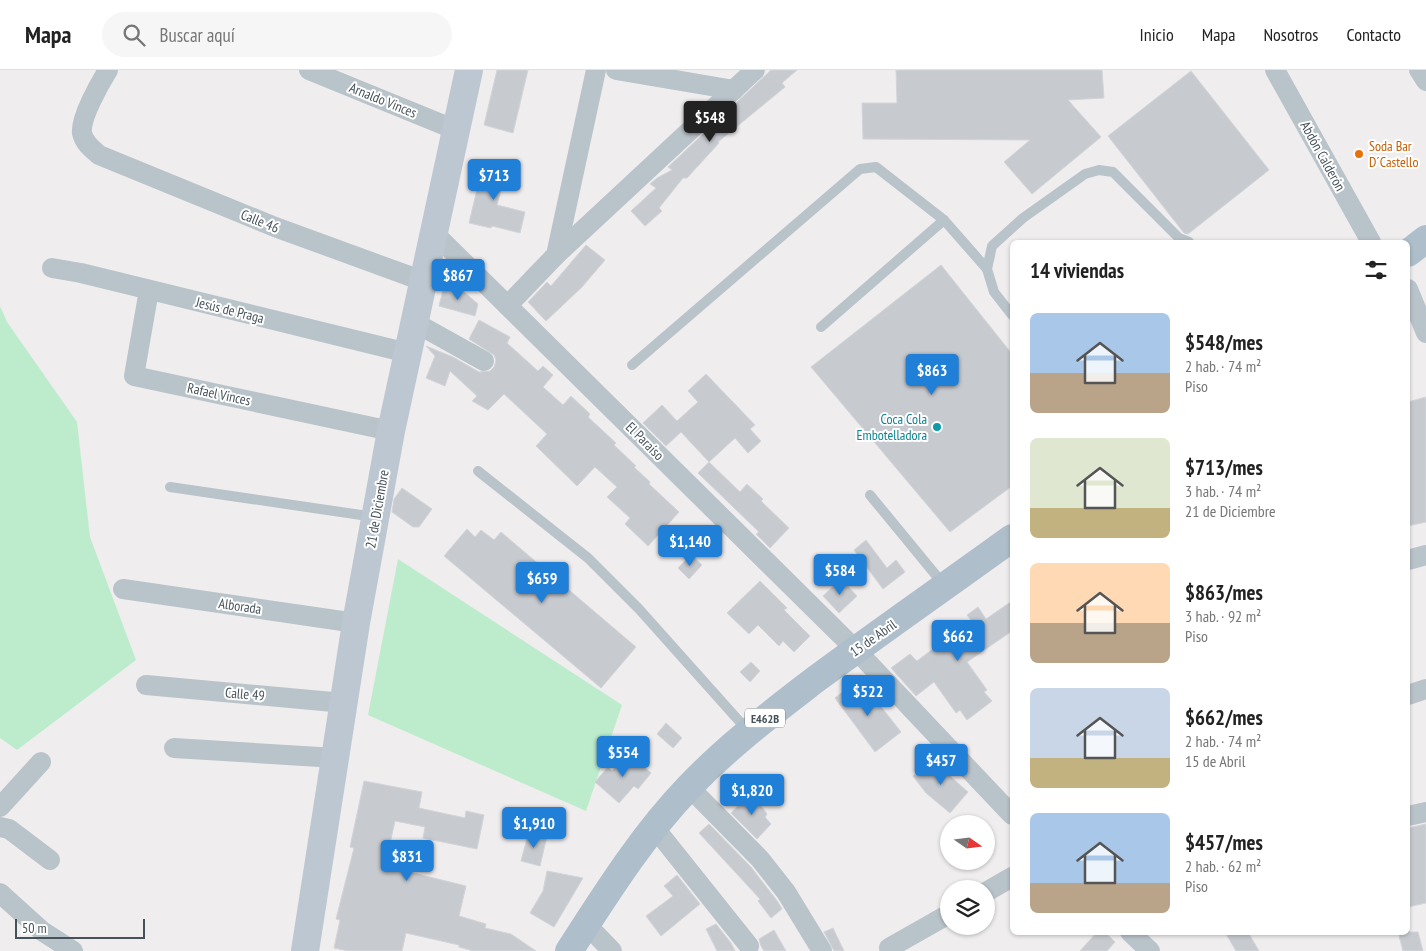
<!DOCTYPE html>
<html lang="es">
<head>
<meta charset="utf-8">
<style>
	body { margin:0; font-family:"PT Sans Narrow",sans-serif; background:#f6f6f6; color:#222; height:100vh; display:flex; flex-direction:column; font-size:19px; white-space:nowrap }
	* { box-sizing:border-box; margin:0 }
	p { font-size:16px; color:#767676 }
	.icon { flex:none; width:28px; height:28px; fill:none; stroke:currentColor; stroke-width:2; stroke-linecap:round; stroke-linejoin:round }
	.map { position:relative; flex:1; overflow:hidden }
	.side { position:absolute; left:1010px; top:170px; width:400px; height:695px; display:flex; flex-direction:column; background:#fff; border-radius:8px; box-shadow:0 1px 4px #0004 }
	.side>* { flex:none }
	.needle { width:32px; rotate:104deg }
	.tools { position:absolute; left:940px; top:745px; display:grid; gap:10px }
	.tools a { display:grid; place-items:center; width:55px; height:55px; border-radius:50%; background:#fff; box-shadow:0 1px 4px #0004; font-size:25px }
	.scale { position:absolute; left:15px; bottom:12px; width:130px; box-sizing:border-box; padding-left:5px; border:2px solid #46525a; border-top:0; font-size:14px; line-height:18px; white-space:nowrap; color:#46525a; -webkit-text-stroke:4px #fff; paint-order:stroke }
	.price { position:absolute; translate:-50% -42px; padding:0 11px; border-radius:5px; background:#207fd7; color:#fff; font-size:16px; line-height:32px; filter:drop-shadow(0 1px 2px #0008) }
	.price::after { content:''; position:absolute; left:50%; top:30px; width:15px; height:11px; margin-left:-8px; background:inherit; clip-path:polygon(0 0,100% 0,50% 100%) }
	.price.active { background:#222; color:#fff }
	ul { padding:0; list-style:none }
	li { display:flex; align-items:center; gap:15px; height:125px; padding:0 20px }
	li span { display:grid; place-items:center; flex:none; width:140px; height:100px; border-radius:8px; color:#555 }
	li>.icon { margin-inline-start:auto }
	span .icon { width:60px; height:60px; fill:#fffc; stroke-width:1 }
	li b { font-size:21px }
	h2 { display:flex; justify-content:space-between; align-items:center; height:60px; padding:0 20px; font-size:21px }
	header { display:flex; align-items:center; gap:30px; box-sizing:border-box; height:70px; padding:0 25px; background:#fff; border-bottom:1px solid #e0e0e0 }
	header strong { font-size:24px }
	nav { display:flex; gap:28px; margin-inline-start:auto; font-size:18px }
	.search { width:350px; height:45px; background:#f6f6f6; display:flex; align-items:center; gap:12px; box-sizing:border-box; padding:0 18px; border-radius:28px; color:#767676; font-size:19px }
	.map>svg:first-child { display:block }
	.green { fill:#bdeccc }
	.building { fill:#c7cbd0; stroke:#d2d4d9 }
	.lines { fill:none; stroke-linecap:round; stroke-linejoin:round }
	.lane { stroke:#b9c3ca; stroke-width:10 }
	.street { stroke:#b9c3ca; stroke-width:20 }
	.secondary { stroke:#bcc7d1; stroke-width:28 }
	.primary { stroke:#aebfcb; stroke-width:28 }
	.food-dot { fill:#e8710a; stroke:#fff; stroke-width:2 }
	.culture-dot { fill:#0f9aa8; stroke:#fff; stroke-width:2 }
	.labels { text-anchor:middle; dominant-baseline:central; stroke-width:4; stroke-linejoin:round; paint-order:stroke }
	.shield { fill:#fff; stroke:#7e868c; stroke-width:1 }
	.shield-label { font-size:12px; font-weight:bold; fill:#46525a }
	.street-label { font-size:14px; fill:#46525a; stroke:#fff }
	.food-label { font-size:14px; fill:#c56008; stroke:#fff; text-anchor:start }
	.culture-label { font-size:14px; fill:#0d838f; stroke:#fff; text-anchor:end }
</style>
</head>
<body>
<header>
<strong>Mapa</strong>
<div class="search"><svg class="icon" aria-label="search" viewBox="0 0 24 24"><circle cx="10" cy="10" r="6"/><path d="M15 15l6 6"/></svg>Buscar aquí</div>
<nav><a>Inicio</a><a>Mapa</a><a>Nosotros</a><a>Contacto</a></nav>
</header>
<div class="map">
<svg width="1426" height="881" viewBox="0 0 1426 881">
	<rect width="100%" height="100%" fill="#f0edee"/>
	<!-- green -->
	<g class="green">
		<polygon points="0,236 7,252 77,352 90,467 136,590 17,680 0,668"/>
		<polygon points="398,489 622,635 586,741 368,645"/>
	</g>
	<!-- building -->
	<g class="building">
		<polygon points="497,0 528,0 513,63 484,55"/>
		<polygon points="771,0 797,0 782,13 785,17 718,72 719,73 687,108 683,108 659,138 662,141 645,156 631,141 656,118 650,114 657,108 672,100 668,97"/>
		<polygon points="896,0 1102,0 1104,28 1068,30 1101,67 1032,124 1004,92 1030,70 863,69 862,33 897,33"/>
		<polygon points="1191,1 1269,100 1188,164 1184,163 1108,66"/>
		<polygon points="484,90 507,95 497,135 525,142 520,163 492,156 491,158 469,153"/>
		<polygon points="586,175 605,190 582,217 546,251 528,232 547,212 551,216"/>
		<polygon points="941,195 1012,284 1012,416 950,462 811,297"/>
		<polygon points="444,216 463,221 478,234 475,246 439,236"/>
		<polygon points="479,250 510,267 507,273 538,301 543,296 553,305 543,317 563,335 571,326 590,344 588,347 616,373 614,375 636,396 634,397 650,412 649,414 679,442 648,476 625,454 630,448 607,427 617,417 595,397 577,416 536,376 547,364 504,324 488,340 472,331 477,326 450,301 445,316 426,308 435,286 426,276 453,287 479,302 490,301 494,297 496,290 494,285 469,269"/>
		<polygon points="706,304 755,355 750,359 761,371 748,383 735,368 709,392 740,422 747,414 763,429 761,431 789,458 770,478 756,464 759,462 698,403 709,392 681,362 666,376 643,353 662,335 677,351 698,332 688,321"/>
		<polygon points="1426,327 1426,452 1408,456 1408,332"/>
		<polygon points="402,418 432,439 419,457 413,457 392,442 394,429"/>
		<polygon points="467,459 475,467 481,460 494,470 501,462 636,577 601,618 444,486"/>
		<polygon points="866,470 887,498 896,490 905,502 883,519 854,480"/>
		<polygon points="691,485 702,495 689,509 678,498"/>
		<polygon points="841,509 857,526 839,543 823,526"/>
		<polygon points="760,511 787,538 784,540 810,566 794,582 783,571 779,576 758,555 749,564 727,543"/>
		<polygon points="1012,531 1012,561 967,592 987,620 984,622 992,631 967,650 960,640 956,643 934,612 916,626 891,598 910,584 917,591 971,550 967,545 978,537 986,549"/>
		<polygon points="751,592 760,601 750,612 740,602"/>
		<polygon points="852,617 859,617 871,624 901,662 875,682 835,628 846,619"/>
		<polygon points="666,653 682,668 673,678 657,664"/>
		<polygon points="628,683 651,703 638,719 634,716 619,733 595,712 608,697 612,701"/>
		<polygon points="937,688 950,706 968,722 950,743 926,723 913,706"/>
		<polygon points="364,711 422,722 419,738 465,748 466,741 484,745 477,779 423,768 425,757 395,751 385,796 466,816 459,846 486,854 485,858 511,864 536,881 473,881 459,877 459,875 406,863 402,881 348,881 334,878 340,850 336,849 354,778 350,777"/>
		<polygon points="751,722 767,744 765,747 771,754 757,769 731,743"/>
		<polygon points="709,754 751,797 778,832 782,839 771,848 758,831 760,829 699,763"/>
		<polygon points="1426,754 1426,833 1408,837 1408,758"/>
		<polygon points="529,761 547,766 540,796 521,791"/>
		<polygon points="547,801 583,808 554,857 530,843 543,821"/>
		<polygon points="677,805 700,834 661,866 646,846 673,826 664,816"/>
		<polygon points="716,854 731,873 735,881 717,881 706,859"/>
		<polygon points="833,858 844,881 834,881 824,862"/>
		<polygon points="774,860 786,881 764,881 761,876 759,869"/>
		<polygon points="1097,862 1105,862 1115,872 1107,881 1080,881"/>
		<polygon points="1225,862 1248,862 1259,881 1236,881"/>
		<polygon points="1398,862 1418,862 1423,881 1403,881"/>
	</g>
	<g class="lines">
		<!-- lane -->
		<g class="lane">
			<polyline points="1012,245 994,222 987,199 992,176 1023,148 1085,104 1099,100 1113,102 1179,168 1189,172"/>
			<polyline points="821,257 944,150"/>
			<polyline points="632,295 860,99 876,97 944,150 987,199"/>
			<polyline points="478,401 588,488 639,539 748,661"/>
			<polyline points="170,417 375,447"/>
			<polyline points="870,425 944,515"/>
		</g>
		<!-- street -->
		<g class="street">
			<path d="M108,0C100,13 80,48 82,63C84,73 92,79 99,85L275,157L423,211"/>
			<polyline points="309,0 456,60"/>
			<polyline points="616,0 734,20"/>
			<polyline points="1275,0 1371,172"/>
			<polyline points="1419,0 1426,11"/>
			<polyline points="434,163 856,580 1012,745"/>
			<polyline points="556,185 755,0"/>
			<polyline points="52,198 81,203 408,283"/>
			<polyline points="1408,219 1426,263"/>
			<polyline points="149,220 134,306 391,361"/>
			<polyline points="508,235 556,185 596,0"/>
			<polyline points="414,252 484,291"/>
			<polyline points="1408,490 1426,485"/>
			<polyline points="123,519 356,553"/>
			<polyline points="146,615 344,633"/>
			<polyline points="1408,625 1426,619"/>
			<polyline points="174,678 336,688"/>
			<polyline points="689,717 760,789 786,822 822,881"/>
			<polyline points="0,737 41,692"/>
			<polyline points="1408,746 1426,742"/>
			<polyline points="0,757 9,759 50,790"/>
			<polyline points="654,757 749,876"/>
			<polyline points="986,822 1012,807"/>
			<polyline points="0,823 42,861 73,881"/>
			<polyline points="586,854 612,881"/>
			<polyline points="1130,862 1150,881"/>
			<polyline points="889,878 949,844"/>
		</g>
		<!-- secondary -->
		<polyline class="secondary" points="305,881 356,553 391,361 469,0"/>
		<!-- primary -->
		<g class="primary">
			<polyline points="1408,183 1426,169"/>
			<path d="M569,881C606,824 642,766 689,717C728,676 772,643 816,609C881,561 947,515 1012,468"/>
		</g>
	</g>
	<!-- markers -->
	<circle class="food-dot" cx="1359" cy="84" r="5"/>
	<circle class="culture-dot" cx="937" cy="357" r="5"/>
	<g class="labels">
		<!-- shield labels -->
		<rect class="shield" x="745" y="638.5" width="40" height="19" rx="4"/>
		<g class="shield-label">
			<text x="765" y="648">E462B</text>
		</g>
		<!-- street labels -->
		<g class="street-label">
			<text transform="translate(383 30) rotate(22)">Arnaldo Vinces</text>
			<text transform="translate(1323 86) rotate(61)">Abdón Calderón</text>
			<text transform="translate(260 151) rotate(22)">Calle 46</text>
			<text transform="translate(230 240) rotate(14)">Jesús de Praga</text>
			<text transform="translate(219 324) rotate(12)">Rafael Vinces</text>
			<text transform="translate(645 371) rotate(45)">El Paraíso</text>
			<text transform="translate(377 439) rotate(-80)">21 de Diciembre</text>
			<text transform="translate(240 536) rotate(8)">Alborada</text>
			<text transform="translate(873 568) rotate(-35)">15 de Abril</text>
			<text transform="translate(245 624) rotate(5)">Calle 49</text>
		</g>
		<!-- food labels -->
		<g class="food-label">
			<text x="1369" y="76">Soda Bar<tspan x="1369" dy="16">D´Castello</tspan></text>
		</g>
		<!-- culture labels -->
		<g class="culture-label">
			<text x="927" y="349">Coca Cola<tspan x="927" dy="16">Embotelladora</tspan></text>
		</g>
	</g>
</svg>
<div class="tools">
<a><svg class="needle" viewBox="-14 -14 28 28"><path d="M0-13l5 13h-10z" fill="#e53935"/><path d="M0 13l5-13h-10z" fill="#767676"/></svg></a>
<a><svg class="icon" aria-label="layers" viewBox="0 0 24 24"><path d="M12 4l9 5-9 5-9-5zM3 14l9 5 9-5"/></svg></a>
</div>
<div class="scale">50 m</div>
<b class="price active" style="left:710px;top:73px">$548</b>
<b class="price" style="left:494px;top:131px">$713</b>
<b class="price" style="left:458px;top:231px">$867</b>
<b class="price" style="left:932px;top:326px">$863</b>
<b class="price" style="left:690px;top:497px">$1,140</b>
<b class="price" style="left:840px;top:526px">$584</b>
<b class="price" style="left:542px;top:534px">$659</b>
<b class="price" style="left:958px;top:592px">$662</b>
<b class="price" style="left:868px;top:647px">$522</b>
<b class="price" style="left:623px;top:708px">$554</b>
<b class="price" style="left:941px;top:716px">$457</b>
<b class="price" style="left:752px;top:746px">$1,820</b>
<b class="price" style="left:534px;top:779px">$1,910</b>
<b class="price" style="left:407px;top:812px">$831</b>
<section class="side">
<h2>14 viviendas<svg class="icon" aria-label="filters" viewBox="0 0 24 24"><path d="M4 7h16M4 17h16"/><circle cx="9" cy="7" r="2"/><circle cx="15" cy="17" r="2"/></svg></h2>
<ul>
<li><span style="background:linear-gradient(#a9c7e8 60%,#b9a48a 0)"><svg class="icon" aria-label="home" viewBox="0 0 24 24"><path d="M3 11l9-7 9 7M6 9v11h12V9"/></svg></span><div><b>$548/mes</b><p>2 hab. · 74 m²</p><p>Piso</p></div></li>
<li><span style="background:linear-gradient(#dfe7d0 70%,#c2b280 0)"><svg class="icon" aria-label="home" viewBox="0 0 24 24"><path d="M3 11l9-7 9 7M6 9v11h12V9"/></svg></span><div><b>$713/mes</b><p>3 hab. · 74 m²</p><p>21 de Diciembre</p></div></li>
<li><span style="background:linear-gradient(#ffd9b3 60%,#b9a48a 0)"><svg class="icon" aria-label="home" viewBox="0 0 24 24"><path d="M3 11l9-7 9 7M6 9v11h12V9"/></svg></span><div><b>$863/mes</b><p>3 hab. · 92 m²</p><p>Piso</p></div></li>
<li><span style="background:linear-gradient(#c9d6e8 70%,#c2b280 0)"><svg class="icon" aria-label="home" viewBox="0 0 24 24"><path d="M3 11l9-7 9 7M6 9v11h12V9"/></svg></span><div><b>$662/mes</b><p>2 hab. · 74 m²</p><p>15 de Abril</p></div></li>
<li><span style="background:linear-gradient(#a9c7e8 70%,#b9a48a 0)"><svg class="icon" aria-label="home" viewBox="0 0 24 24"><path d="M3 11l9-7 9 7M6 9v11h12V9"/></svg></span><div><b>$457/mes</b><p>2 hab. · 62 m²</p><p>Piso</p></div></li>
</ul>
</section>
</div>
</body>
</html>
